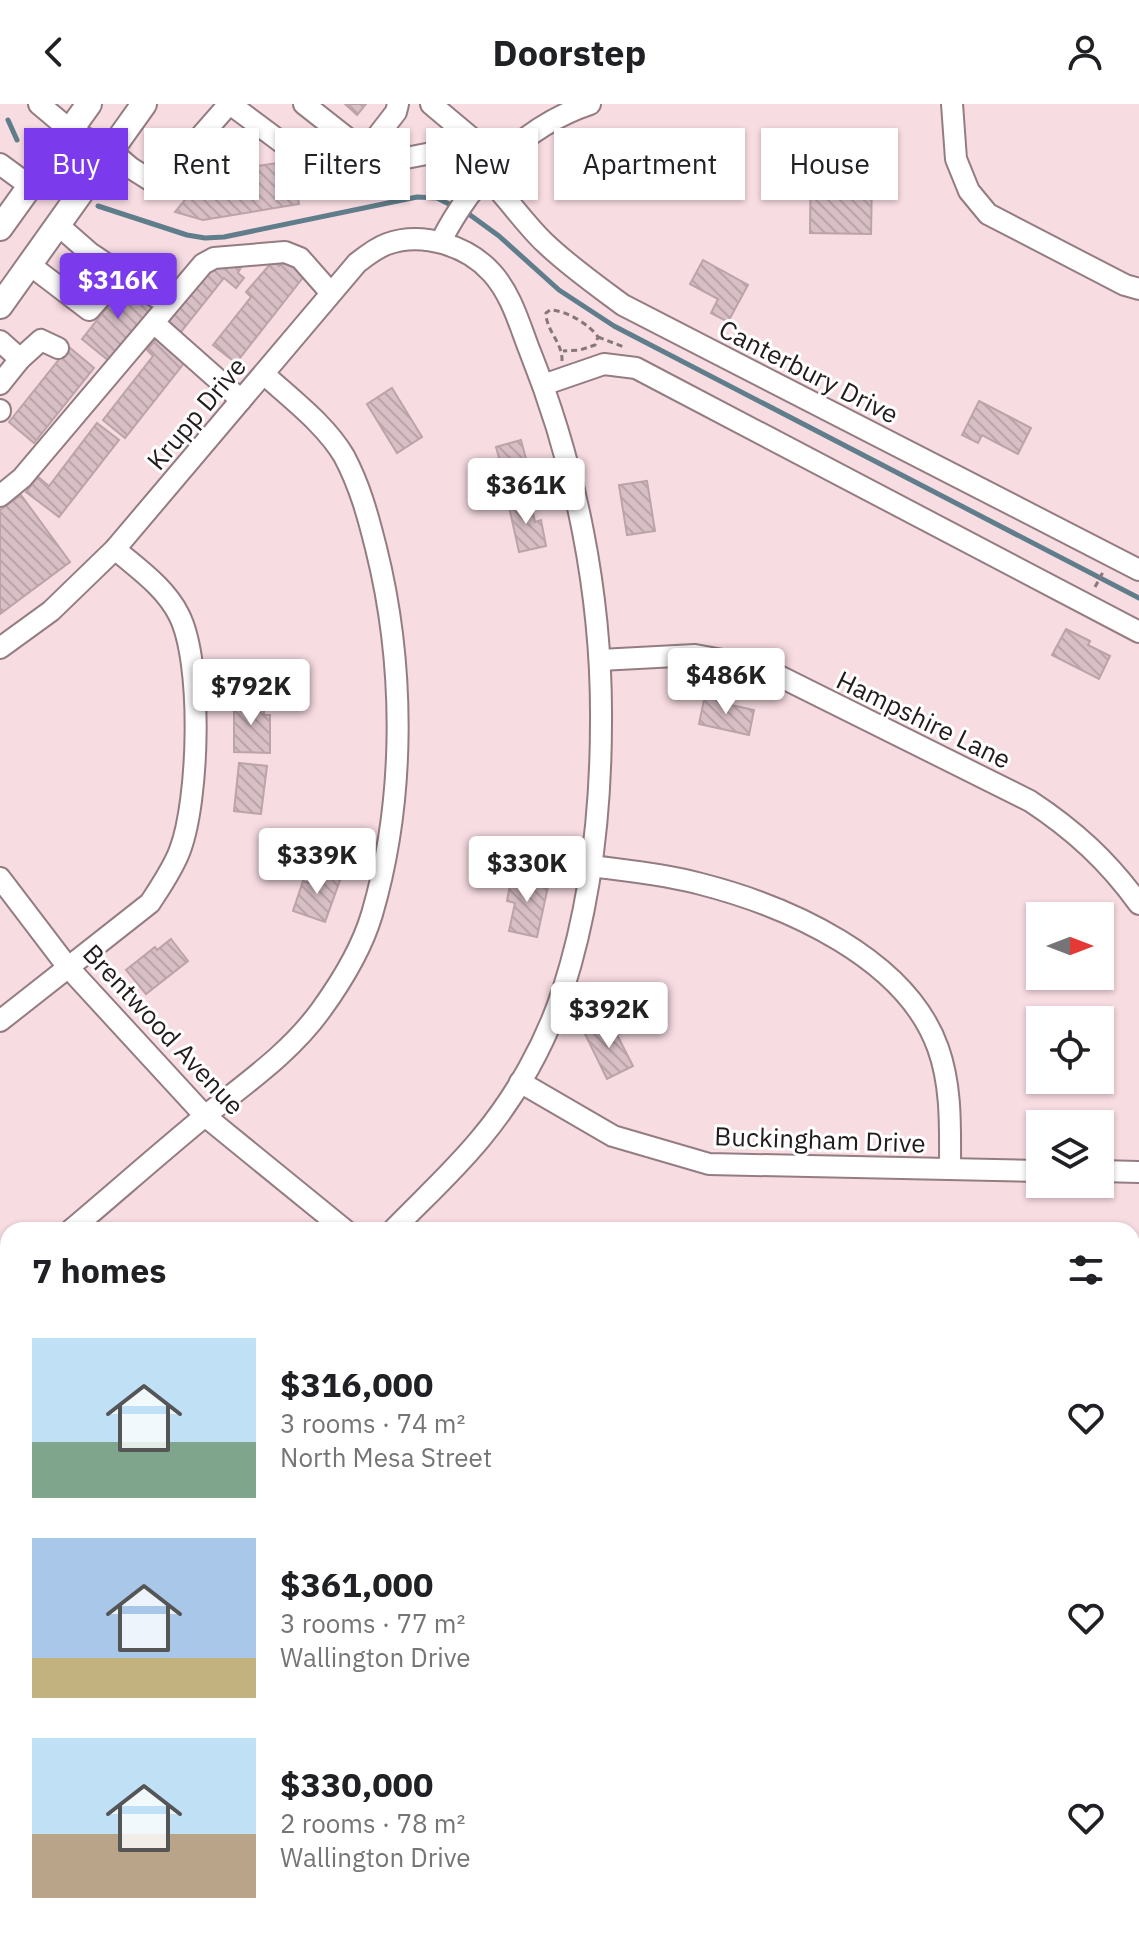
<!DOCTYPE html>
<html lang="en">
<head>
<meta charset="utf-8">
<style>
	body { margin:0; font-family:"IBM Plex Sans",sans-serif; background:#f6f6f6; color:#202124; height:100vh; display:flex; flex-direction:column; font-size:30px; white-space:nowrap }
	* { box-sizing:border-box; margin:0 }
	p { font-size:26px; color:#757577 }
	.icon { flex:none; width:44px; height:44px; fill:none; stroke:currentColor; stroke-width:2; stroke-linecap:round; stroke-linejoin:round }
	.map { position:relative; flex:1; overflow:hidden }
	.drawer { position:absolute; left:0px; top:1118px; width:1140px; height:714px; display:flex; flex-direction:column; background:#fff; border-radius:24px 24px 0 0; box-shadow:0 2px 6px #0004 }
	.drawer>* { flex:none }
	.top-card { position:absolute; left:24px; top:24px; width:1092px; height:72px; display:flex; gap:16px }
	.needle { width:52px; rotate:90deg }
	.buttons { position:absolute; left:1026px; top:798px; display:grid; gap:16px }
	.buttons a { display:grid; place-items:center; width:88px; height:88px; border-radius:0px; background:#fff; box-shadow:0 2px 6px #0004; font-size:40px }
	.price { position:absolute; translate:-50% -68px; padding:0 18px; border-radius:8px; background:#fff; color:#222; font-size:26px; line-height:52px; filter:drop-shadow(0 2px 4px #0008) }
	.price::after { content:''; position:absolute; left:50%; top:48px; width:24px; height:18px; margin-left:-12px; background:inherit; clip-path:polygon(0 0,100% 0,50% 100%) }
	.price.current { background:#7c3aed; color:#fff }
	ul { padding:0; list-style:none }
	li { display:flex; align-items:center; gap:24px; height:200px; padding:0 32px }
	li span { display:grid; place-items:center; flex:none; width:224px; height:160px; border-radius:0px; color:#555 }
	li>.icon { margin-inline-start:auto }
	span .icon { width:96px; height:96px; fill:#fffc; stroke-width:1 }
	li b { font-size:34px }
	h2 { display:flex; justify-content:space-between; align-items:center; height:96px; padding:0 32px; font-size:34px }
	.chip { padding:0 28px; border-radius:0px; background:#fff; box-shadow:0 2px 6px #0004; font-size:28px; line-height:72px }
	.chip.current { background:#7c3aed; color:#fff }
	header { display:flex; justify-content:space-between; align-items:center; height:104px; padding:0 32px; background:#fff; font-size:36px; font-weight:700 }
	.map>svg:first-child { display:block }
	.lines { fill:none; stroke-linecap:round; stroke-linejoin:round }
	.stream { stroke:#5f7d8a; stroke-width:5 }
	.building { fill:url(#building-back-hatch); stroke:#bba3a8; stroke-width:2 }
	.minor-casing { stroke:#947d82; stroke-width:24 }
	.major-casing { stroke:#947d82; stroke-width:28 }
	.path { stroke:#87767a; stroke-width:3; stroke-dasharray:6 4; stroke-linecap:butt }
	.minor { stroke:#fff; stroke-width:20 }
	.major { stroke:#fff; stroke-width:24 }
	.labels { text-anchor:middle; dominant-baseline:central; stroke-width:6; stroke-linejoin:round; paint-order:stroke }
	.street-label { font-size:26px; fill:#231a1c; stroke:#fff }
</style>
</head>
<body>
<header><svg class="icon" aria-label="back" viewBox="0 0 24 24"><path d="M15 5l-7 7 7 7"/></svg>Doorstep<svg class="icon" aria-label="person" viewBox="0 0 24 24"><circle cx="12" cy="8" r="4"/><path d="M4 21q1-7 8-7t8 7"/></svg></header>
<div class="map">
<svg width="1139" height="1831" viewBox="0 0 1139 1831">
	<defs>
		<pattern id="building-back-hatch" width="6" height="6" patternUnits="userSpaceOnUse" patternTransform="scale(2)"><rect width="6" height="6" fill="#d8bfc5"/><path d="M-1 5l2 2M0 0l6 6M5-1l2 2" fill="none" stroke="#b9a4a9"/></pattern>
	</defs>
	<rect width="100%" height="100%" fill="#f7dce2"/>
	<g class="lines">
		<!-- stream -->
		<g class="stream">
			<polyline points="8,16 17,36"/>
			<polyline points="98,102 187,131 205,134 224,133 417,93 437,94 457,104"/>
			<polyline points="466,108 499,132 559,186 614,222 1139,494"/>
		</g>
	</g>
	<!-- building -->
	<g class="building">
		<polygon points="345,0 366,0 357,11"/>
		<polygon points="235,38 243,64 292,57 299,100 203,116 175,108 198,80 196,74 207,72"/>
		<polygon points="811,46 837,46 836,76 872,76 871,130 810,129"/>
		<polygon points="285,155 305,171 236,259 213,241 251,193 246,188 273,157 279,162"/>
		<polygon points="703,156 748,181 728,218 711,209 718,195 690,180"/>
		<polygon points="238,160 241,163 238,169 244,174 236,184 224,174 180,229 165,216 211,163"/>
		<polygon points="127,178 155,200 109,257 82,235"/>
		<polygon points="156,235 185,258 125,334 103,316 153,252 147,246"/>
		<polygon points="69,243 94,264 34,339 9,318"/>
		<polygon points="392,284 422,333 397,349 367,300"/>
		<polygon points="979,297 1031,324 1018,350 982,331 978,339 962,331"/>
		<polygon points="97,319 119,336 59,413 26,388 38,373 49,382"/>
		<polygon points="521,336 533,382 509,389 496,343"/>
		<polygon points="647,377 655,427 627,431 619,381"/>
		<polygon points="21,391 70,458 0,510 0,406"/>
		<polygon points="530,394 535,418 541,416 546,442 519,448 508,398"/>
		<polygon points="1066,525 1090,537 1088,541 1110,552 1099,575 1052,551"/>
		<polygon points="705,591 732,597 731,601 754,606 749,631 699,620"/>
		<polygon points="234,596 264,597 264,611 270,611 270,649 234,648"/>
		<polygon points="239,659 267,662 261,710 234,707"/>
		<polygon points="312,766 340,776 325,818 293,807 303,777 308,779"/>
		<polygon points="512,770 549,778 537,833 509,827 515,799 507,797"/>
		<polygon points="171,835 188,857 146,890 126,866 155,843 157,846"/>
		<polygon points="610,917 633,962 607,975 585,930"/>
	</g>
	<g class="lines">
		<defs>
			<g id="minor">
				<polyline points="39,0 70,26 111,47 131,64 158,81 229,0"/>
				<path d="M230,0L324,70L447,46C488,61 514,110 545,139C569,162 596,181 623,201L1139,466"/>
				<polyline points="304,0 365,48 366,62"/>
				<polyline points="431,0 475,37"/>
				<polyline points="952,0 956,55 969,87 988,110 1125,181 1139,185"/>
				<polyline points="365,48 396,8 398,0"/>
				<polyline points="0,60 30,82"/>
				<polyline points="58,121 90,149 156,193"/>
				<path d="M441,137C472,76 524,22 590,0"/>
				<polyline points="30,161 89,206 121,170"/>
				<polyline points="154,219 241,296"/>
				<polyline points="0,237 20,255"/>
				<polyline points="0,280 20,255 41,236 58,244"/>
				<polyline points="543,281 604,260 636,264 1139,528"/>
				<polyline points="0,306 0,307"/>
				<polyline points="0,392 22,374 203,160 214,154 285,148 300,154 330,188"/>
				<path d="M0,544L51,507L115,445L357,159C366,152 376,144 387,140C423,127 468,142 492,169C511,190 519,219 529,245C576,362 602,491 601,617C601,708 591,799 563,886C546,939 516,992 481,1034C454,1067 422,1096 393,1126"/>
				<path d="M600,556L695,551L761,563L1030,697C1074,726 1108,757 1139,800"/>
				<path d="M592,762C628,767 665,770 701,780C787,802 906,854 938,944C952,983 950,1025 950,1065"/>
				<polyline points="0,774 67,862 205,1012 345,1126"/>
				<path d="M0,917L150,799C161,782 173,765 180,746C199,696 203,558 179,511C165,483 138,465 115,445"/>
				<polyline points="520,978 613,1032 709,1060 1040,1067"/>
				<polyline points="1100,1067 1139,1068"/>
				<path d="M71,1126C116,1088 160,1049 205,1012C246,979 290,949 321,906C342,877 362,844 372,810C406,694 405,560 376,444C368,412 360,382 344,352C325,320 291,295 264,270"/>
				<polyline points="0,1186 8,1179"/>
				<polyline points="1132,1288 1139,1288"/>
				<polyline points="0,1458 8,1465"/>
				<polyline points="1132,1509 1139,1509"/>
				<polyline points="0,1546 8,1538"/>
				<polyline points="1132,1632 1139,1611"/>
				<polyline points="76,1831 82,1824"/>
				<polyline points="395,1831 401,1824"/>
				<polyline points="717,1831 724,1824"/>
				<polyline points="1029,1831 1034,1824"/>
			</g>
			<g id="major">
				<polyline points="0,124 89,0"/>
				<polyline points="0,202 144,0"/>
			</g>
		</defs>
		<!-- minor casing -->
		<use href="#minor" class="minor-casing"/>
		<!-- major casing -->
		<use href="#major" class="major-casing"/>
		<!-- path -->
		<g class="path">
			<polyline points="598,233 624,243"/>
			<path d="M562,257C563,239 546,227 546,209L550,206C566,206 590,221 598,233L595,241L580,246L563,247"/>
			<polyline points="1095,483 1103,468"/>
		</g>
		<!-- minor -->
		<use href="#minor" class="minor"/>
		<!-- major -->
		<use href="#major" class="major"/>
	</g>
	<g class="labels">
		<!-- street labels -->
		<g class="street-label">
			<text transform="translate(809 267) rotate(27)">Canterbury Drive</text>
			<text transform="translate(196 309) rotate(-50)">Krupp Drive</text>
			<text transform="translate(924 615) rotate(26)">Hampshire Lane</text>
			<text transform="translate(164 925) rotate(47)">Brentwood Avenue</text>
			<text transform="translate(820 1035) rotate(2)">Buckingham Drive</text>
		</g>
	</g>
</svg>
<div class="buttons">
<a><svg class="needle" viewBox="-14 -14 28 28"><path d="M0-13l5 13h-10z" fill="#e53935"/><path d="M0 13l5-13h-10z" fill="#757577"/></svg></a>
<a><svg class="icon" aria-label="locate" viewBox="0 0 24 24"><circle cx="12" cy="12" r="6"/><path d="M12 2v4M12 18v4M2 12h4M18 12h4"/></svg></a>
<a><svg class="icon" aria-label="layers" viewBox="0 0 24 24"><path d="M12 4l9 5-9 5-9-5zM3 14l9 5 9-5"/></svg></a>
</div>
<b class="price current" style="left:118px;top:217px">$316K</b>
<b class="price" style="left:526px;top:422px">$361K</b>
<b class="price" style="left:726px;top:612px">$486K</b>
<b class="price" style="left:251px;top:623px">$792K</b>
<b class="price" style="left:317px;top:792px">$339K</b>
<b class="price" style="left:527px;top:800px">$330K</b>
<b class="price" style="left:609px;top:946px">$392K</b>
<div class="top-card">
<a class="chip current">Buy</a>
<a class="chip">Rent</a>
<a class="chip">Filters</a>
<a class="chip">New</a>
<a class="chip">Apartment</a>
<a class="chip">House</a>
</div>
<section class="drawer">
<h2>7 homes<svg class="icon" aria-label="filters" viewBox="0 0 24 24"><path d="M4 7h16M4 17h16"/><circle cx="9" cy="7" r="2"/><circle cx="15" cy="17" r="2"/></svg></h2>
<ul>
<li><span style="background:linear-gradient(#bfe0f5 65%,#7fa58c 0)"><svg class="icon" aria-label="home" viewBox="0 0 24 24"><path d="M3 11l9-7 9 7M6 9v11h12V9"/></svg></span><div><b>$316,000</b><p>3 rooms · 74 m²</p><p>North Mesa Street</p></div><svg class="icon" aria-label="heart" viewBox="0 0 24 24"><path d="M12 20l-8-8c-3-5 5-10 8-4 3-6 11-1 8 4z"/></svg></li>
<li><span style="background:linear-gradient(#a9c7e8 75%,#c2b280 0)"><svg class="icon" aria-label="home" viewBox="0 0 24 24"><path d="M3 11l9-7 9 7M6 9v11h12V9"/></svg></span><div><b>$361,000</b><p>3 rooms · 77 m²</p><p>Wallington Drive</p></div><svg class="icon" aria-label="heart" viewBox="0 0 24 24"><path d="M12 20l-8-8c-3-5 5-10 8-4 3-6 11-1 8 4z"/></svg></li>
<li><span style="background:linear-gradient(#bfe0f5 60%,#b9a48a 0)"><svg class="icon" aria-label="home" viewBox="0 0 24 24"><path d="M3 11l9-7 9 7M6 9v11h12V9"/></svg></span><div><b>$330,000</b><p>2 rooms · 78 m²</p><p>Wallington Drive</p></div><svg class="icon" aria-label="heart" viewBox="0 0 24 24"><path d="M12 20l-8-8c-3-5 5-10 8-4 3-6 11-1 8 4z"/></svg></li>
</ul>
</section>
</div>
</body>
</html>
